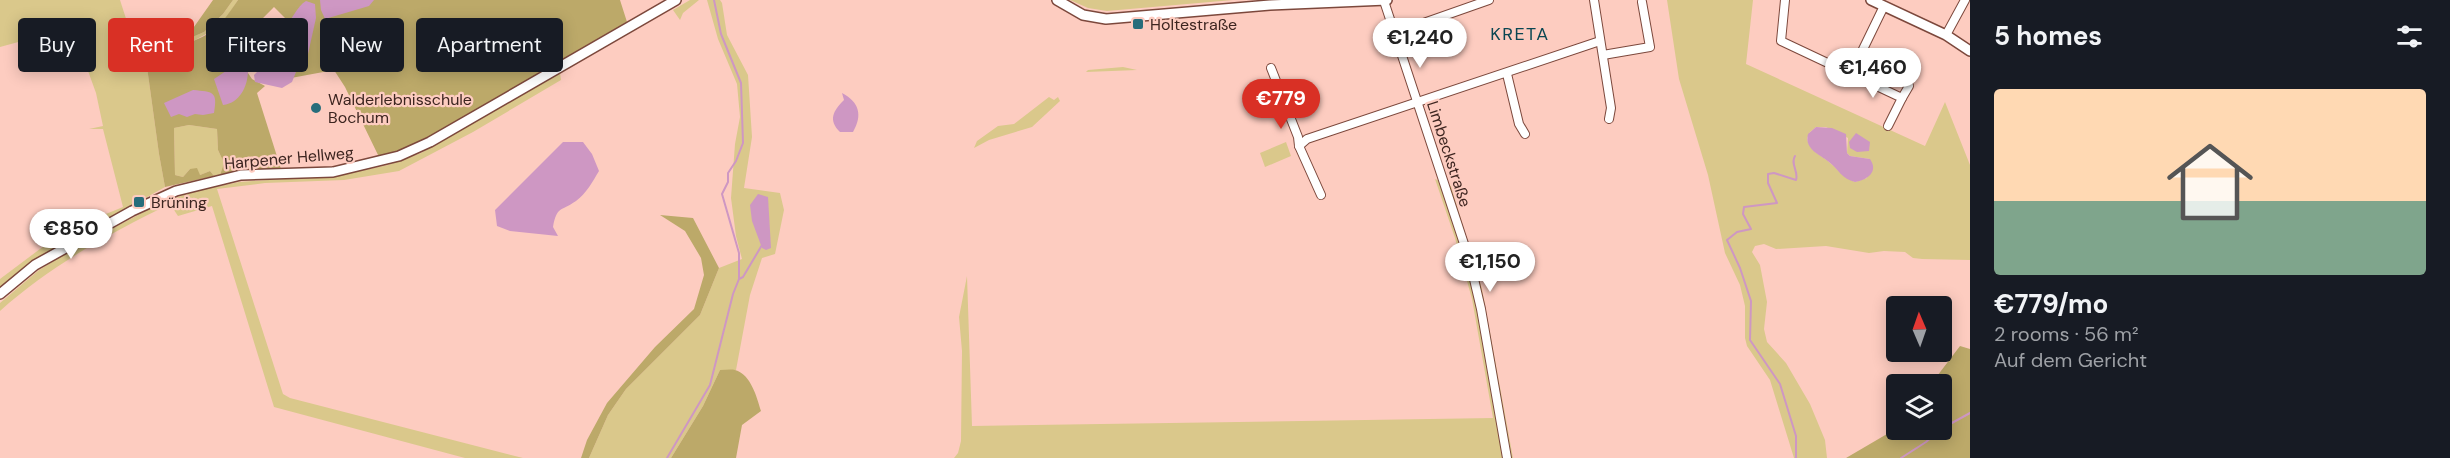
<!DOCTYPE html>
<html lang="en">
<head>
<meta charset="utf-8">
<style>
	body { margin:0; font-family:"DM Sans",sans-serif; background:#242831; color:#f1f3f6; height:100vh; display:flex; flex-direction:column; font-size:22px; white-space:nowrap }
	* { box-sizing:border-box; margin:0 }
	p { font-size:20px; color:#9ea1a6 }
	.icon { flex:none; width:33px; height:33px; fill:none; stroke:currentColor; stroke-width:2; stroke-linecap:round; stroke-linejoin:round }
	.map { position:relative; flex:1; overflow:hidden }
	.side { display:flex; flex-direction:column; background:#171b24; width:480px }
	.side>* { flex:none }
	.guide { position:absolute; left:18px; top:18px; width:570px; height:54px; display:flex; gap:12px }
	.needle { width:39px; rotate:358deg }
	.buttons { position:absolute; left:1886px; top:296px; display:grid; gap:12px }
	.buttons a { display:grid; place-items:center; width:66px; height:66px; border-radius:6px; background:#171b24; box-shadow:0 3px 15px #0003; font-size:30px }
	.price { position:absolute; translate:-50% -51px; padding:0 14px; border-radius:21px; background:#fff; color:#222; font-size:20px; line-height:39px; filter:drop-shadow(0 2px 3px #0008) }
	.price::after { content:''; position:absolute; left:50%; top:36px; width:18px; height:14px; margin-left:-9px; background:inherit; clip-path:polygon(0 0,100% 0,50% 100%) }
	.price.active { background:#d93025; color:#fff }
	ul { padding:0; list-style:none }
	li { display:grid; align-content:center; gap:12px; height:318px; padding:0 24px }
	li+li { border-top:2px solid #363941 }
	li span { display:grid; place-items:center; height:186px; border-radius:6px; color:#555 }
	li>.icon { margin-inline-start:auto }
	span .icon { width:108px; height:108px; fill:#fffc; stroke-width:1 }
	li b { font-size:26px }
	h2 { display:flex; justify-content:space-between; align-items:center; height:72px; padding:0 24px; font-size:26px }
	.tag { padding:0 21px; border-radius:6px; background:#171b24; box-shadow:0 3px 15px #0003; font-size:21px; line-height:54px }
	.tag.active { background:#d93025; color:#fff }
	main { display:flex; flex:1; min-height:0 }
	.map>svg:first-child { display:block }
	.green { fill:#dac88b; fill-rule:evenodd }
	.forest { fill:#bca969 }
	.water { fill:#ce97c3 }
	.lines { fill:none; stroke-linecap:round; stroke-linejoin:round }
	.stream { stroke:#ce97c3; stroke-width:2 }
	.minor-casing { stroke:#7c483c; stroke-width:10 }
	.tertiary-casing { stroke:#7c483c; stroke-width:12 }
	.minor { stroke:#fff; stroke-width:8 }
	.tertiary { stroke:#fff; stroke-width:9 }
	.poi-dot { fill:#276d7b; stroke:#fdccc0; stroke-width:2 }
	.labels { text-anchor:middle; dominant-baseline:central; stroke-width:4.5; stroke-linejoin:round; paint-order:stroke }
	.poi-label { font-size:16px; fill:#3d2520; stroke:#fdccc0; text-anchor:start }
	.street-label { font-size:16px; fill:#3d2520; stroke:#fdccc0 }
	.neighbourhood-label { font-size:18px; letter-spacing:1.5px; fill:#0a4652; stroke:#fdccc0 }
</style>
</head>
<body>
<main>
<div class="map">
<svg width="1970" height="458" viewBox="0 0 1970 458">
	<rect width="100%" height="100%" fill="#fdccc0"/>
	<!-- green -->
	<g class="green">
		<polygon points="0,0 120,0 139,59 204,32 223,14 233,0 238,0 223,23 213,30 147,67 159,154 165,187 28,264 0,288 0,279 44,246 74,227 123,207 103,129 89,129 103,126 96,93 71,24 49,28 46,19 30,23 33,38 0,47"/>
		<polygon points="690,0 699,0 683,13 680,20 673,10"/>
		<polygon points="707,0 720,0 722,3 727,35 748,75 752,137 744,188 780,193 784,210 775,254 762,258 750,295 736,370 720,370 703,406 671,458 589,458 608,415 626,389 700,315 719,268 742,259 736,236 731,198 735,144 740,117 737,84 718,39"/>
		<polygon points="1070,0 1233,0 1107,11 1088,8"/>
		<path d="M1667,0H1753L1746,64L1925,146L1945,102L1970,165V260L1922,259L1913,258L1905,252L1884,251L1869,253L1826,246L1776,249L1764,244L1755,246L1752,252L1760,265L1767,302L1764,329L1767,342L1786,363L1810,404L1825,440L1827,458H1794L1770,380L1747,346L1745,338V306L1740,285L1725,253L1708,175L1679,79ZM1816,127H1826L1848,138L1847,153L1850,156L1870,159L1867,178L1855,182C1840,175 1840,171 1829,162C1820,154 1809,151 1807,138L1810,132Z"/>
		<polygon points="1123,67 1137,70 1086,72 1088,70"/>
		<path d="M560,73L561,80L473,132L399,171L344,180L265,183L217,189L283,394L290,398L523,458H465L274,407L212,206L178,216L170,204C110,233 50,266 0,311V303L39,270L77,247L161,203L192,192L239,182L342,175L388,165L421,153Z"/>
		<polygon points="1049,97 1054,100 1058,97 1060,101 1032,127 989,140 974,148 977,141 998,126 1014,124"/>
		<polygon points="189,125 217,129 218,150 224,163 220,175 214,176 210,171 200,175 190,169 183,177 175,175 174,128"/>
		<polygon points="1286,142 1291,156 1265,167 1260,153"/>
		<polygon points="1435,179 1451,186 1482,289 1513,458 954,458 958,453 961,441 962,351 959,317 967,276 972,426 1493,418 1472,299 1455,238"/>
	</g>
	<!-- forest -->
	<g class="forest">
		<polygon points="213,0 233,0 223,14 204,32 139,60 134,43 189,34"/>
		<path d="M238,0H620L627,22L437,133L408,147L379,157L345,87L334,70L291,78L289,65L309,42L274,7L259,22L272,49L246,70L252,79L265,86L257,93L281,169H254L220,175L224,163L218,150L217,129L189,125L174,128L175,175L183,177L190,169L197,168L200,175L210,171L214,176L165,187L159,154L147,67C163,49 186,46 206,35C221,27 228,14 238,0Z"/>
		<polygon points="660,215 693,218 719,268 700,315 626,389 608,415 589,458 581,458 587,440 607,403 655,347 694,309 704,275 701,258 685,231"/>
		<polygon points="1960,346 1970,349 1970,458 1846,458 1887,434 1896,426 1896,429 1941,429 1941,384 1931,384"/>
		<path d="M720,370C725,370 731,369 735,370C751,374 757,398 761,411L742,425L736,458H671L703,406Z"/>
	</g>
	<!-- water -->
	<g class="water">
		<polygon points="320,0 374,0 369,6 325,19 321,10"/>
		<path d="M306,1L315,4L316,18L308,54L304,55L284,41L282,30C291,22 297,6 306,1Z"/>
		<path d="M241,61L248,70C248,86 240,103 223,105L214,79Z"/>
		<path d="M281,64L296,72L292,82L282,88L255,82L254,75C262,66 270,65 281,64Z"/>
		<path d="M193,90C213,92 218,91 214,113L203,115L195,114L187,117L179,114L171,117L164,103Z"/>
		<path d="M842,93C859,102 863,115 853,132H840C828,120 833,111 844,100Z"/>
		<path d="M1816,127L1832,128L1846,134L1847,153L1850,156L1870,159C1879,172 1867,180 1855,182C1842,179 1839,170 1829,162C1819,154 1804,149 1808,134Z"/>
		<polygon points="1856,133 1870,142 1869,151 1857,152 1850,148 1849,142"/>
		<path d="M563,142H583L592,154L599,171C593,181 586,194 576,201C560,212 557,206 553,227L558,236L510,231L497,226L495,210Z"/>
		<polygon points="758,194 768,197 771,248 766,250 762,248 752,221 750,205"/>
	</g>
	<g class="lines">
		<!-- stream -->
		<g class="stream">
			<path d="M1795,156C1790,164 1799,172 1796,180L1774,173L1768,174V183L1777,203L1744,207L1743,214L1751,229L1737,232L1727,240L1740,268L1751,301L1750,340L1780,384L1796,436V458"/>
			<polyline points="739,279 743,277 762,245"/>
			<polyline points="1941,429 1970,413"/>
			<polyline points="667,458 710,385 733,294 739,279 739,253 722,194 728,182 728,173 736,161 743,143 741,83 721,34 714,0"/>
			<polyline points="1901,458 1926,442 1941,429"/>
		</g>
		<defs>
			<g id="minor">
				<polyline points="1594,0 1611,108 1609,119"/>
				<polyline points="1785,0 1781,41 1851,74 1884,6"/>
				<polyline points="1384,1 1470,262 1481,309 1507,458"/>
				<polyline points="1395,33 1489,0"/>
				<polyline points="1946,35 1965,0"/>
				<polyline points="1603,55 1650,47 1642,2"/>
				<polyline points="1271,68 1298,137 1299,146 1321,195"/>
				<polyline points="1507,74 1519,124 1525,134"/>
				<polyline points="1851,74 1902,98 1888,126"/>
				<polyline points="1902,98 1909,86"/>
				<polyline points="1299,146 1307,139 1600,41"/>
			</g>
			<g id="tertiary">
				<polyline points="1057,0 1083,15 1106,19 1270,5 1387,0"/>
				<polyline points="1871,0 1946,35 1970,51"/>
				<polyline points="0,294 35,265 132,211 176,191 241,175 333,172 399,156 430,142 676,0"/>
			</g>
		</defs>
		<!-- minor casing -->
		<use href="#minor" class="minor-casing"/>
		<!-- tertiary casing -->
		<use href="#tertiary" class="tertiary-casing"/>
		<!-- minor -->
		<use href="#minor" class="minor"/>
		<!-- tertiary -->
		<use href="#tertiary" class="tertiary"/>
	</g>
	<!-- markers -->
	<g class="poi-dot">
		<rect x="1132" y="18" width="12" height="12" rx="3"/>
		<circle cx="316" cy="108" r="6"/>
		<rect x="133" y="196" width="12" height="12" rx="3"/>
	</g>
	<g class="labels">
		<!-- poi labels -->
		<g class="poi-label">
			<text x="1150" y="24">Holtestraße</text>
			<text x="328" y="99">Walderlebnisschule<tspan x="328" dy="18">Bochum</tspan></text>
			<text x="151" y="202">Brüning</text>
		</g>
		<!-- street labels -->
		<g class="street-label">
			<text transform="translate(1449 154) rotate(72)">Limbeckstraße</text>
			<text transform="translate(289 158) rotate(-5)">Harpener Hellweg</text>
		</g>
		<!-- neighbourhood labels -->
		<g class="neighbourhood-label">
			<text x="1520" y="34">KRETA</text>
		</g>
	</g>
</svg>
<div class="buttons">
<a><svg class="needle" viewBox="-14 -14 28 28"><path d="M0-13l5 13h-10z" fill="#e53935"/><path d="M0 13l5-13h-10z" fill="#9ea1a6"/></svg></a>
<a><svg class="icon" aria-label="layers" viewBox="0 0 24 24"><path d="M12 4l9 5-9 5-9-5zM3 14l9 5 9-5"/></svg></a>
</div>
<b class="price" style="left:1420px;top:69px">€1,240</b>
<b class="price" style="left:1873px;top:99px">€1,460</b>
<b class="price active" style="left:1281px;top:130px">€779</b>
<b class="price" style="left:71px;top:260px">€850</b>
<b class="price" style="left:1490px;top:293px">€1,150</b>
<div class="guide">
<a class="tag">Buy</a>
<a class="tag active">Rent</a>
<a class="tag">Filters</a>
<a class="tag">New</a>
<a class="tag">Apartment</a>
</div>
</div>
<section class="side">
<h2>5 homes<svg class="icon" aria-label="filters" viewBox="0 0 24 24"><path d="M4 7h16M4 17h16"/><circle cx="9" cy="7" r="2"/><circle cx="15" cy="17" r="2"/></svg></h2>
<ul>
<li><span style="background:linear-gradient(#ffd9b3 60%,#7fa58c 0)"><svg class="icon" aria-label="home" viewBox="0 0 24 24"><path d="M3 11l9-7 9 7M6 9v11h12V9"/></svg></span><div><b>€779/mo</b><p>2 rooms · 56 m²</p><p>Auf dem Gericht</p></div></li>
</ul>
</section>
</main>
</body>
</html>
